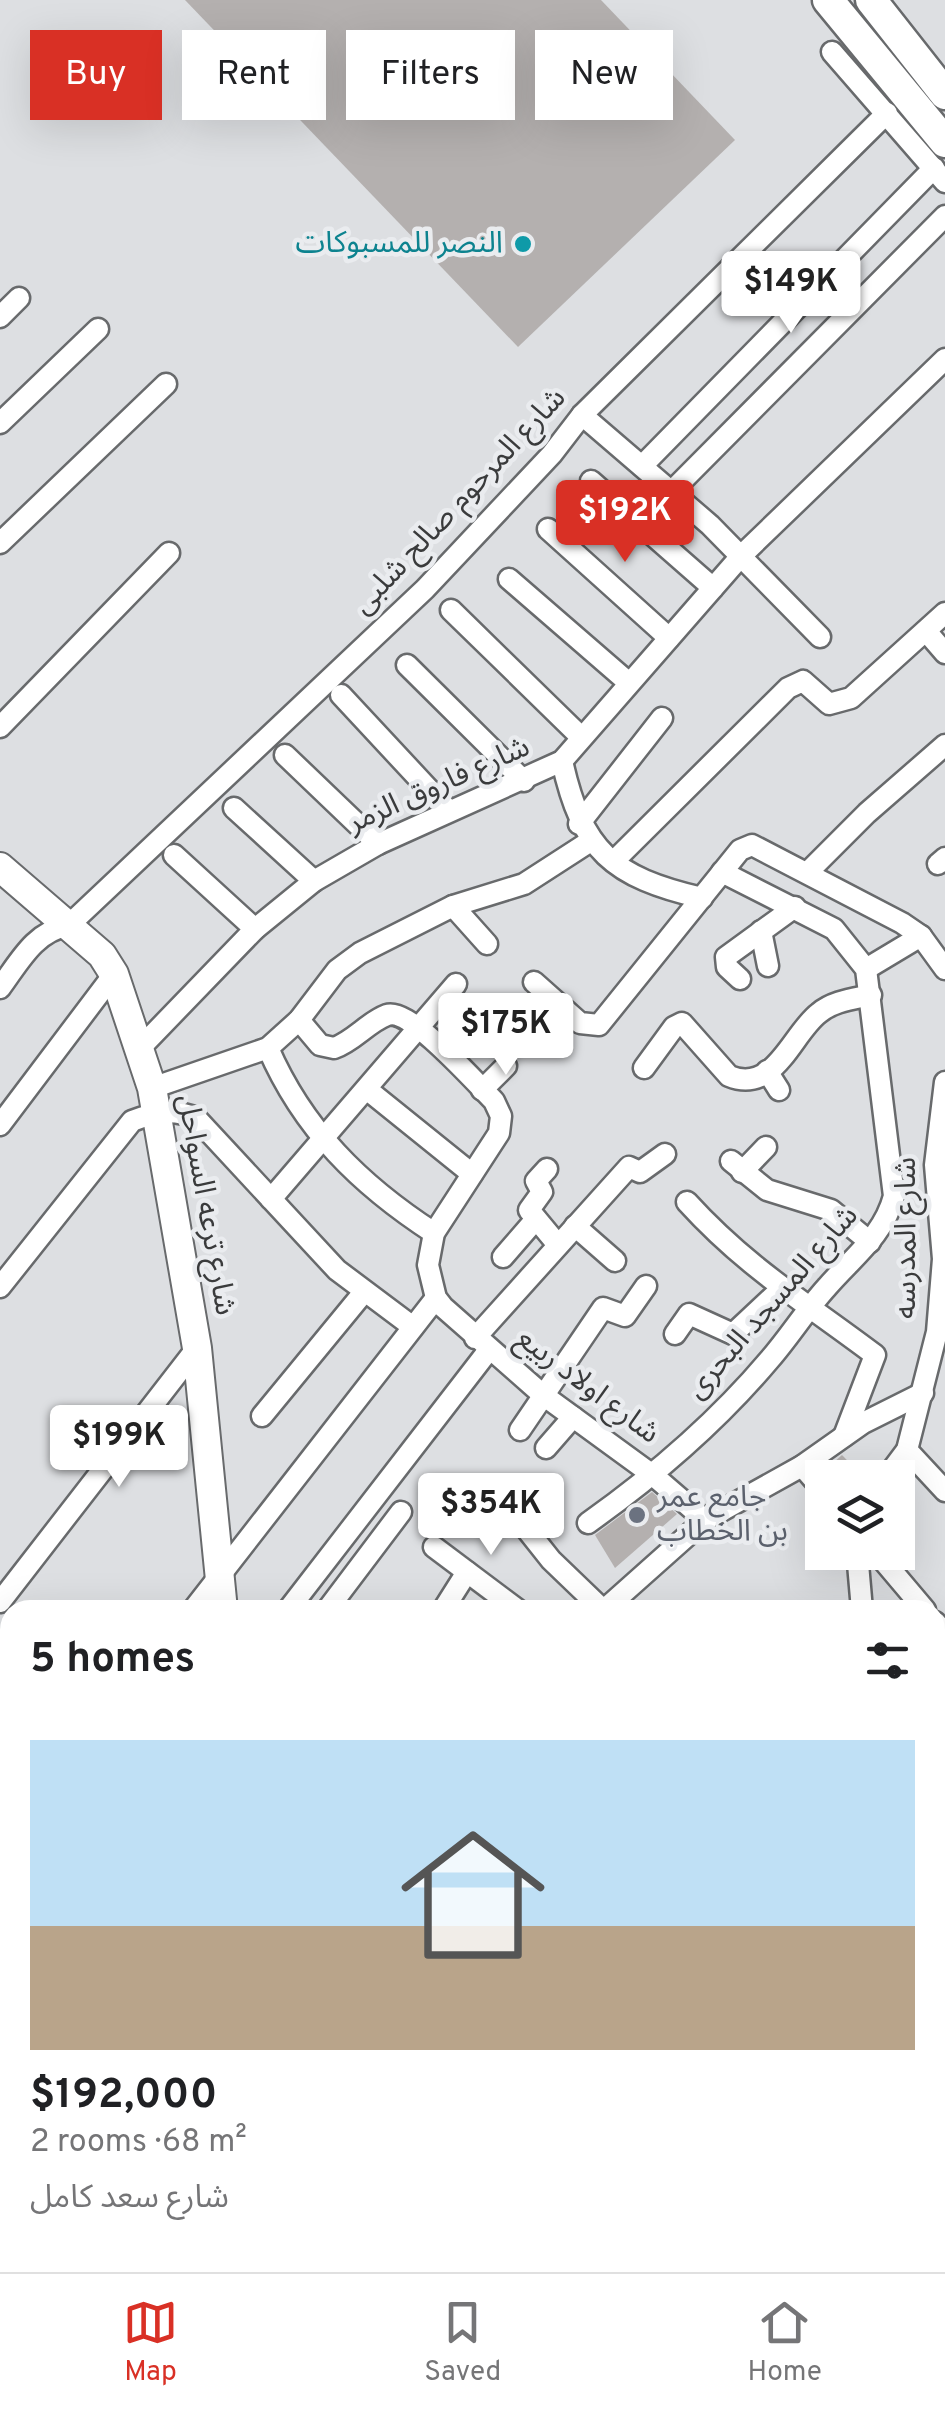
<!DOCTYPE html>
<html lang="en">
<head>
<meta charset="utf-8">
<style>
	body { margin:0; font-family:Overpass,"Noto Sans Arabic",sans-serif; background:#f6f6f6; color:#202124; height:100vh; display:flex; flex-direction:column; font-size:38px; white-space:nowrap }
	* { box-sizing:border-box; margin:0 }
	p { font-size:32px; color:#757577 }
	.icon { flex:none; width:55px; height:55px; fill:none; stroke:currentColor; stroke-width:2; stroke-linecap:round; stroke-linejoin:round }
	.map { position:relative; flex:1; overflow:hidden }
	.details { position:absolute; left:0px; top:1600px; width:945px; height:672px; display:flex; flex-direction:column; background:#fff; border-radius:30px 30px 0 0; box-shadow:0 10px 40px #0002 }
	.details>* { flex:none }
	.guide { position:absolute; left:30px; top:30px; width:885px; height:90px; display:flex; gap:20px }
	.buttons { position:absolute; left:805px; top:1460px; display:grid; gap:20px }
	.buttons a { display:grid; place-items:center; width:110px; height:110px; border-radius:0px; background:#fff; box-shadow:0 10px 40px #0002; font-size:50px }
	.price { position:absolute; translate:-50% -85px; padding:0 22px; border-radius:10px; background:#fff; color:#222; font-size:32px; line-height:65px; filter:drop-shadow(0 2px 5px #0008) }
	.price::after { content:''; position:absolute; left:50%; top:60px; width:30px; height:22px; margin-left:-15px; background:inherit; clip-path:polygon(0 0,100% 0,50% 100%) }
	.price.on { background:#d93025; color:#fff }
	ul { padding:0; list-style:none }
	li { display:grid; align-content:center; gap:20px; height:530px; padding:0 30px }
	li span { display:grid; place-items:center; height:310px; border-radius:0px; color:#555 }
	li>.icon { margin-inline-start:auto }
	span .icon { width:180px; height:180px; fill:#fffc; stroke-width:1 }
	li b { font-size:42px }
	h2 { display:flex; justify-content:space-between; align-items:center; height:120px; padding:0 30px; font-size:42px }
	.pill { padding:0 35px; border-radius:0px; background:#fff; box-shadow:0 10px 40px #0002; font-size:35px; line-height:90px }
	.pill.on { background:#d93025; color:#fff }
	.dock { display:flex; justify-content:space-around; align-items:center; height:140px; border-top:2px solid #e0e0e0; background:#fff; font-size:28px; color:#757577 }
	.dock a { display:grid; justify-items:center; gap:5px }
	.dock .on { color:#d93025 }
	.map>svg:first-child { display:block }
	.building { fill:#b4b0af }
	.lines { fill:none; stroke-linecap:round; stroke-linejoin:round }
	.street-casing { stroke:#686a6c; stroke-width:25 }
	.secondary-casing { stroke:#686a6c; stroke-width:32 }
	.primary-casing { stroke:#686a6c; stroke-width:35 }
	.street { stroke:#fff; stroke-width:20 }
	.secondary { stroke:#fff; stroke-width:28 }
	.primary { stroke:#fff; stroke-width:30 }
	.culture-dot { fill:#0f9aa8; stroke:#eaecef; stroke-width:4 }
	.worship-dot { fill:#6b7280; stroke:#eaecef; stroke-width:4 }
	.labels { text-anchor:middle; dominant-baseline:central; stroke-width:9; stroke-linejoin:round; paint-order:stroke }
	.culture-label { font-size:30px; fill:#0d838f; stroke:#eaecef; text-anchor:end }
	.street-label { font-size:30px; fill:#3a3b3c; stroke:#eaecef }
	.worship-label { font-size:30px; fill:#5b616d; stroke:#eaecef; text-anchor:start }
</style>
</head>
<body>
<div class="map">
<svg width="945" height="2272" viewBox="0 0 945 2272">
	<rect width="100%" height="100%" fill="#dddfe2"/>
	<!-- building -->
	<g class="building">
		<polygon points="185,0 601,0 735,140 518,347"/>
		<polygon points="842,1455 864,1478 830,1478 824,1471"/>
		<polygon points="652,1492 677,1514 615,1568 595,1535"/>
	</g>
	<g class="lines">
		<defs>
			<g id="street">
				<polyline points="832,52 945,182"/>
				<polyline points="0,317 19,298"/>
				<polyline points="582,415 710,525 820,637"/>
				<polyline points="0,423 98,329"/>
				<polyline points="642,466 934,168"/>
				<polyline points="591,481 713,588"/>
				<polyline points="673,490 945,216"/>
				<polyline points="548,529 669,638"/>
				<polyline points="0,543 166,384"/>
				<polyline points="509,579 629,683"/>
				<polyline points="451,610 581,737"/>
				<polyline points="926,631 945,653"/>
				<polyline points="407,665 524,781"/>
				<polyline points="341,695 448,810"/>
				<polyline points="0,727 169,553"/>
				<polyline points="285,755 378,844"/>
				<path d="M562,761C582,851 612,877 702,898"/>
				<polyline points="234,808 314,881"/>
				<polyline points="579,824 662,718"/>
				<polyline points="174,855 255,929"/>
				<polyline points="615,860 788,688 803,681 829,704 851,698 945,613"/>
				<polyline points="938,864 945,858"/>
				<polyline points="809,871 867,813 945,745"/>
				<polyline points="453,906 487,944"/>
				<polyline points="761,931 768,966"/>
				<polyline points="866,969 921,936"/>
				<polyline points="740,979 727,967 726,957 795,907"/>
				<polyline points="534,982 580,1023 599,1025 740,850 752,845 902,923 921,936 945,969"/>
				<path d="M0,988C20,961 34,932 69,925L425,589L552,454L582,415L887,113"/>
				<path d="M299,1020L320,1045L334,1048C354,1041 368,1022 387,1015C409,1007 477,1084 494,1101L501,1116L499,1133L434,1233L428,1265L436,1298L443,1307L543,1395L654,1476L705,1520"/>
				<polyline points="141,1047 255,929 314,881 378,844 562,761 741,556 945,359"/>
				<path d="M268,1048C303,1129 360,1185 434,1233"/>
				<path d="M644,1068L674,1027L682,1023L729,1076C775,1095 792,1033 819,1013C833,1001 853,999 871,995"/>
				<polyline points="767,1071 779,1090"/>
				<polyline points="152,1088 268,1048 299,1020 337,970 360,953 453,906 524,884 589,842"/>
				<polyline points="482,1090 506,1066"/>
				<polyline points="369,1091 472,1174"/>
				<polyline points="0,1125 114,974"/>
				<polyline points="731,1161 767,1190 831,1210 870,1242"/>
				<polyline points="547,1169 536,1181 542,1192 529,1210 558,1245"/>
				<polyline points="742,1172 766,1147"/>
				<polyline points="271,1199 456,984"/>
				<path d="M687,1202C746,1267 806,1303 875,1355L844,1436"/>
				<polyline points="575,1226 615,1261"/>
				<polyline points="503,1257 536,1219"/>
				<path d="M0,1287L132,1121C155,1112 173,1108 196,1118L337,1270L413,1327"/>
				<polyline points="675,1334 689,1314 733,1334 780,1290"/>
				<polyline points="475,1338 629,1167 640,1172 665,1154"/>
				<polyline points="262,1416 364,1292"/>
				<polyline points="520,1430 603,1308 625,1316 646,1286"/>
				<polyline points="546,1448 573,1417"/>
				<polyline points="907,1450 945,1491"/>
				<polyline points="802,1466 822,1489"/>
				<polyline points="886,1478 907,1450 937,1332 943,1259 935,1165 945,1082"/>
				<polyline points="505,1502 551,1560 603,1610"/>
				<path d="M588,1523C654,1476 717,1422 770,1359C790,1336 806,1310 827,1287C853,1257 884,1235 894,1196L866,969L834,929L722,872"/>
				<polyline points="434,1547 518,1610"/>
				<polyline points="857,1552 862,1610"/>
				<polyline points="876,1552 925,1610"/>
				<polyline points="0,1602 197,1348"/>
				<polyline points="193,1610 436,1298"/>
				<polyline points="288,1610 488,1351"/>
				<polyline points="327,1610 401,1512"/>
				<polyline points="443,1610 467,1572"/>
				<polyline points="604,1610 705,1520 802,1466 863,1423 923,1393"/>
				<polyline points="935,1622 945,1633"/>
				<polyline points="935,1676 945,1667"/>
				<polyline points="935,1764 945,1752"/>
				<polyline points="0,1854 10,1841"/>
				<polyline points="935,1867 945,1850"/>
				<polyline points="935,1936 945,1937"/>
				<polyline points="0,1979 10,1987"/>
				<polyline points="944,2014 945,2012"/>
				<polyline points="0,2049 10,2035"/>
				<polyline points="935,2198 945,2179"/>
				<polyline points="0,2217 10,2222"/>
				<polyline points="77,2262 93,2272"/>
				<polyline points="923,2262 924,2272"/>
				<polyline points="455,2272 460,2262"/>
				<polyline points="736,2272 741,2262"/>
				<polyline points="777,2272 782,2262"/>
				<polyline points="855,2272 860,2262"/>
			</g>
			<g id="secondary">
				<polyline points="0,867 102,955 114,974 152,1088 197,1348 223,1610"/>
				<polyline points="212,2272 217,2262"/>
			</g>
			<g id="primary">
				<polyline points="828,0 945,142"/>
				<polyline points="871,0 945,94"/>
			</g>
		</defs>
		<!-- street casing -->
		<use href="#street" class="street-casing"/>
		<!-- secondary casing -->
		<use href="#secondary" class="secondary-casing"/>
		<!-- primary casing -->
		<use href="#primary" class="primary-casing"/>
		<!-- street -->
		<use href="#street" class="street"/>
		<!-- secondary -->
		<use href="#secondary" class="secondary"/>
		<!-- primary -->
		<use href="#primary" class="primary"/>
	</g>
	<!-- markers -->
	<circle class="culture-dot" cx="523" cy="244" r="10"/>
	<circle class="worship-dot" cx="637" cy="1515" r="10"/>
	<g class="labels">
		<!-- culture labels -->
		<g class="culture-label">
			<text x="503" y="244">النصر للمسبوكات</text>
		</g>
		<!-- street labels -->
		<g class="street-label">
			<text transform="translate(460 502) rotate(-47)">شارع المرحوم صالح شلبى</text>
			<text transform="translate(439 786) rotate(-24)">شارع فاروق الزمر</text>
			<text transform="translate(205 1205) rotate(80)">شارع ترعه السواحل</text>
			<text transform="translate(907 1238) rotate(-90)">شارع المدرسه</text>
			<text transform="translate(773 1303) rotate(-49)">شارع المسجد البحرى</text>
			<text transform="translate(587 1387) rotate(37)">شارع اولاد ربيع</text>
		</g>
		<!-- worship labels -->
		<g class="worship-label">
			<text x="657" y="1498">جامع عمر<tspan x="657" dy="34">بن الخطاب</tspan></text>
		</g>
	</g>
</svg>
<div class="buttons">
<a><svg class="icon" aria-label="layers" viewBox="0 0 24 24"><path d="M12 4l9 5-9 5-9-5zM3 14l9 5 9-5"/></svg></a>
</div>
<b class="price" style="left:791px;top:336px">$149K</b>
<b class="price on" style="left:625px;top:565px">$192K</b>
<b class="price" style="left:506px;top:1078px">$175K</b>
<b class="price" style="left:119px;top:1490px">$199K</b>
<b class="price" style="left:491px;top:1558px">$354K</b>
<div class="guide">
<a class="pill on">Buy</a>
<a class="pill">Rent</a>
<a class="pill">Filters</a>
<a class="pill">New</a>
</div>
<section class="details">
<h2>5 homes<svg class="icon" aria-label="filters" viewBox="0 0 24 24"><path d="M4 7h16M4 17h16"/><circle cx="9" cy="7" r="2"/><circle cx="15" cy="17" r="2"/></svg></h2>
<ul>
<li><span style="background:linear-gradient(#bfe0f5 60%,#b9a48a 0)"><svg class="icon" aria-label="home" viewBox="0 0 24 24"><path d="M3 11l9-7 9 7M6 9v11h12V9"/></svg></span><div><b>$192,000</b><p>2 rooms · 68 m²</p><p>شارع سعد كامل</p></div></li>
</ul>
</section>
</div>
<nav class="dock">
<a class="on"><svg class="icon" aria-label="map" viewBox="0 0 24 24"><path d="M3 6l6-2 6 2 6-2v14l-6 2-6-2-6 2zM9 4v14M15 6v14"/></svg>Map</a>
<a><svg class="icon" aria-label="saved" viewBox="0 0 24 24"><path d="M7 4h10v16l-5-4-5 4z"/></svg>Saved</a>
<a><svg class="icon" aria-label="home" viewBox="0 0 24 24"><path d="M3 11l9-7 9 7M6 9v11h12V9"/></svg>Home</a>
</nav>
</body>
</html>
